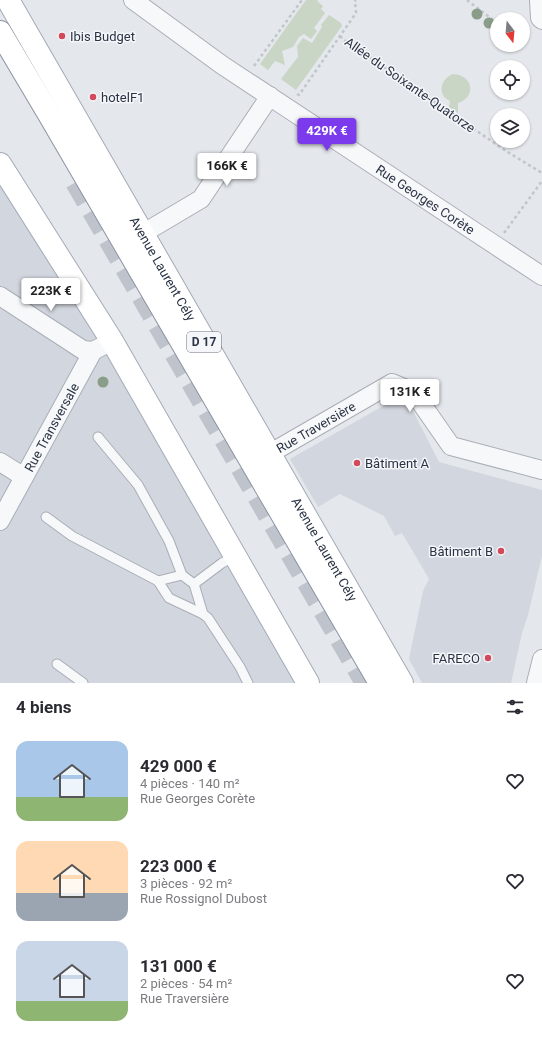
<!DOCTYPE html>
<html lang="fr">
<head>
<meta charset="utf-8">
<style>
	body { margin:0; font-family:Roboto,sans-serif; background:#f7f7f7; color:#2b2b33; height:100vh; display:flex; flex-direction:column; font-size:15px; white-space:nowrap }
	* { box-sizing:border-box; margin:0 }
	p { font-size:13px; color:#7c7c81 }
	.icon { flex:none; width:22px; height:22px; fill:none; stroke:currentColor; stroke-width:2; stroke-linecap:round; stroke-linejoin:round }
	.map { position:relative; height:683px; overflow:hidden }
	.sheet { display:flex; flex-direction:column; background:#fff; flex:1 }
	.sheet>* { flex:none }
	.needle { width:26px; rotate:164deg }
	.buttons { position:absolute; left:490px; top:12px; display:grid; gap:8px }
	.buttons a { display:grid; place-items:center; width:40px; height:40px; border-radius:50%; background:#fff; box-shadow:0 1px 3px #0004; font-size:20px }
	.price { position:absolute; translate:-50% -34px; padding:0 9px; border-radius:4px; background:#fff; color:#222; font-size:13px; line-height:26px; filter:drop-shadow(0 1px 2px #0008) }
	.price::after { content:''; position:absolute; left:50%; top:24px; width:12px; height:9px; margin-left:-6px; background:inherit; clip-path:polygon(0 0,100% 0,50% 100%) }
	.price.on { background:#7c3aed; color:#fff }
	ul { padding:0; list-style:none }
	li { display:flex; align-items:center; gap:12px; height:100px; padding:0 16px }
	li span { display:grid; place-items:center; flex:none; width:112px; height:80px; border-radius:12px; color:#555 }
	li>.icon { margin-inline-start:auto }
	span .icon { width:48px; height:48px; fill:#fffc; stroke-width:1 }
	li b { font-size:17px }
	h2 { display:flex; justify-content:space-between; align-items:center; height:48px; padding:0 16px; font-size:17px }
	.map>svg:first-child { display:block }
	.built { fill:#d2d6de }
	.green { fill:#c9d6c5 }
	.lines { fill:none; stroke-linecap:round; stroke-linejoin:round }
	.highway-tunnel { stroke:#bfc3cb; stroke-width:22; stroke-dasharray:22 11; stroke-linecap:butt }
	.lane-casing { stroke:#a9aeb7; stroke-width:11 }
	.street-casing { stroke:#a9aeb7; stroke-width:20 }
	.primary-casing { stroke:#a3abb8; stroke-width:24 }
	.highway-casing { stroke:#8b94a3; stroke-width:24 }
	.path { stroke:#c2c5cb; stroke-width:2.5; stroke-dasharray:3 3; stroke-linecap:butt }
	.lane { stroke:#f7f8fa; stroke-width:9 }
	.street { stroke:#f7f8fa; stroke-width:18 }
	.primary { stroke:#fff; stroke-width:22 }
	.highway { stroke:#fff; stroke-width:22 }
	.tree { fill:#899d89 }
	.poi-dot { fill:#d1495b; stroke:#f4f6f9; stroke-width:1.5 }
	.labels { text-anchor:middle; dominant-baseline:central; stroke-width:3; stroke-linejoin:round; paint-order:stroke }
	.shield { fill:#f4f6f9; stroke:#676e7b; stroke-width:1 }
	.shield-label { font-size:12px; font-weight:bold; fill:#2b3445 }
	.poi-label { font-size:13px; fill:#2b3445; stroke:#f4f6f9; text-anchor:start }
	.street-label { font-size:13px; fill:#2b3445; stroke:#f4f6f9 }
</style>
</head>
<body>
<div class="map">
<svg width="542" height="683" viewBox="0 0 542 683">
	<rect width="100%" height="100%" fill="#e4e7ec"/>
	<!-- built -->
	<g class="built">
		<polygon points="0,168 315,683 0,683"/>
		<polygon points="390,402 412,409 439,462 542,490 542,556 528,615 522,633 511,683 422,683 409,659 423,591 429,579 402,533 395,536 384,516 340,494 318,507 290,459"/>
	</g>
	<!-- green -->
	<g class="green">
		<polygon points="306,0 318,0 317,1 323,6 321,9 325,13 314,28 317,31 311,39 304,34 299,37 293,47 282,51 285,65 275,61 268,70 260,64"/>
		<polygon points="329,15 341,23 342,26 296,90 281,79 298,57 297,46 303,38 312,43 322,27 321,25"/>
		<path d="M453,74C473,75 477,97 458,103V113L449,107L450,101C437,95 440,79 453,74Z"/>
	</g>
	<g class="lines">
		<!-- highway-tunnel -->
		<polyline class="highway-tunnel" points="76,182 366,683"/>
		<defs>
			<g id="lane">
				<polyline points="98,437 138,485 169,541 182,575 194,584"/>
				<polyline points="46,517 72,536 158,581 182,575"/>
				<polyline points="235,556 222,563 194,584 203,614 208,618 240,667 248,683"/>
				<polyline points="158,581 169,598 203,614"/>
				<polyline points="57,664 83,683"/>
			</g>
			<g id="street">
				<path id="s1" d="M133,0L222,65L542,276"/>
				<polyline points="539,0 540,18 542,20"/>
				<polyline points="142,234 201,199 270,96"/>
				<polyline points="0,296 83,350 93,351"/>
				<path id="s2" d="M269,454L392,383L404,388L419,400L451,446L542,470"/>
				<polyline points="0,462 24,477"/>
				<path id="s3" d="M0,521L93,351L112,341"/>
				<polyline points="536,683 542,659"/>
			</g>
			<g id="primary">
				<path id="s4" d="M8,0L402,683"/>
				<polyline points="0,164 112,341 308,683"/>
			</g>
			<polyline id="highway" points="0,32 50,116 380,683"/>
		</defs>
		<!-- lane casing -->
		<use href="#lane" class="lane-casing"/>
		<!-- street casing -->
		<use href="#street" class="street-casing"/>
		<!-- primary casing -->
		<use href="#primary" class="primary-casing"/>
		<!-- highway casing -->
		<use href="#highway" class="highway-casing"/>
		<!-- path -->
		<g class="path">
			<polyline points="467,0 497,23"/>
			<polyline points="340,36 344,40 506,151 542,173"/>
			<polyline points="254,66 302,0"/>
			<polyline points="297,94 299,95 356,13 355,1 356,0"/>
			<polyline points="504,233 542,181"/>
		</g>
		<!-- lane -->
		<use href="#lane" class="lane"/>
		<!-- street -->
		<use href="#street" class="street"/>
		<!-- primary -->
		<use href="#primary" class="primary"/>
		<!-- highway -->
		<use href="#highway" class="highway"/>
	</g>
	<!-- trees -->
	<g class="tree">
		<circle cx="477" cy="14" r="5.5"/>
		<circle cx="489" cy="23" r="5.5"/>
		<circle cx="103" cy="382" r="5.5"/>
	</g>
	<!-- markers -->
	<g class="poi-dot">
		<circle cx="62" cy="36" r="4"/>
		<circle cx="93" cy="97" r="4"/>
		<circle cx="357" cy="463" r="4"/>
		<circle cx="501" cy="551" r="4"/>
		<circle cx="488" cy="658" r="4"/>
	</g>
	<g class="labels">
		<!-- shield labels -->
		<rect class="shield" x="187" y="332" width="34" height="20" rx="3"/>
		<g class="shield-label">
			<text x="204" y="342">D 17</text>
		</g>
		<!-- poi labels -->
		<g class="poi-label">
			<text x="70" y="36">Ibis Budget</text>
			<text x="101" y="97">hotelF1</text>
			<text x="365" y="463">Bâtiment A</text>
			<text x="493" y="551" text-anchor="end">Bâtiment B</text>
			<text x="480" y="658" text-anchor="end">FARECO</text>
		</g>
		<!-- street labels -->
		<g class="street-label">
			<text transform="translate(410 85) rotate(35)">Allée du Soixante-Quatorze</text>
			<text stroke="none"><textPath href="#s1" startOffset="354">Rue Georges Corète</textPath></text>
			<text stroke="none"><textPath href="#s4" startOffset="310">Avenue Laurent Cély</textPath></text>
			<text stroke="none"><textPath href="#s3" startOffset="107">Rue Transversale</textPath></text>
			<text stroke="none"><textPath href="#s2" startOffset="54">Rue Traversière</textPath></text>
			<text stroke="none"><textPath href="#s4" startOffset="634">Avenue Laurent Cély</textPath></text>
		</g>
	</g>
</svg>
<div class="buttons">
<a><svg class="needle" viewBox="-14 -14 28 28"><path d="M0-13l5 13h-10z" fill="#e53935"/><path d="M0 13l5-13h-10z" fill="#7c7c81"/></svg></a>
<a><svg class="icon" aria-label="locate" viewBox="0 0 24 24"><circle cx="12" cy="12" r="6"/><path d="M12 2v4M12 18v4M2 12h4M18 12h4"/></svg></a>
<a><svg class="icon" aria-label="layers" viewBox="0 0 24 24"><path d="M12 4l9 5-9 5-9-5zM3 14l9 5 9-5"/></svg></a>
</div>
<b class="price on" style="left:327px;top:152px">429K €</b>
<b class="price" style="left:227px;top:187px">166K €</b>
<b class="price" style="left:51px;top:312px">223K €</b>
<b class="price" style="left:410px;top:413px">131K €</b>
</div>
<section class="sheet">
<h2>4 biens<svg class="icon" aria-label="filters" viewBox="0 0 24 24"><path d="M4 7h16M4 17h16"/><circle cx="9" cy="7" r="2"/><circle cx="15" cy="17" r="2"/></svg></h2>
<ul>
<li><span style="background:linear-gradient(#a9c7e8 70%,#8fb573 0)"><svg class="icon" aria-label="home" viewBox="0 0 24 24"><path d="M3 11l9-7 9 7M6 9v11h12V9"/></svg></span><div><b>429 000 €</b><p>4 pièces · 140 m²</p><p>Rue Georges Corète</p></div><svg class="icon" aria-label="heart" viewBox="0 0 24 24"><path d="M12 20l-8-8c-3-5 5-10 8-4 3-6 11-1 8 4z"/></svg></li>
<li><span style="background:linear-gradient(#ffd9b3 65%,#9aa5b1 0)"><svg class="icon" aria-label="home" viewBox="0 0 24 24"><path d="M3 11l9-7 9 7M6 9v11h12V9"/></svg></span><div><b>223 000 €</b><p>3 pièces · 92 m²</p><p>Rue Rossignol Dubost</p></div><svg class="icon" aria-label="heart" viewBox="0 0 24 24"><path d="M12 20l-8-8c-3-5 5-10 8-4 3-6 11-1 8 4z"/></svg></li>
<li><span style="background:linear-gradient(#c9d6e8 75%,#8fb573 0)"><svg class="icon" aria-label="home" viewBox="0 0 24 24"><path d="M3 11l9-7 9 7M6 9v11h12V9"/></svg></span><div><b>131 000 €</b><p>2 pièces · 54 m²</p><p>Rue Traversière</p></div><svg class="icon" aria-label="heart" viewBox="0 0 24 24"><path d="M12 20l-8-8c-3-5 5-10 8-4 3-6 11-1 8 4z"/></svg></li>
</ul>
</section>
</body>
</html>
